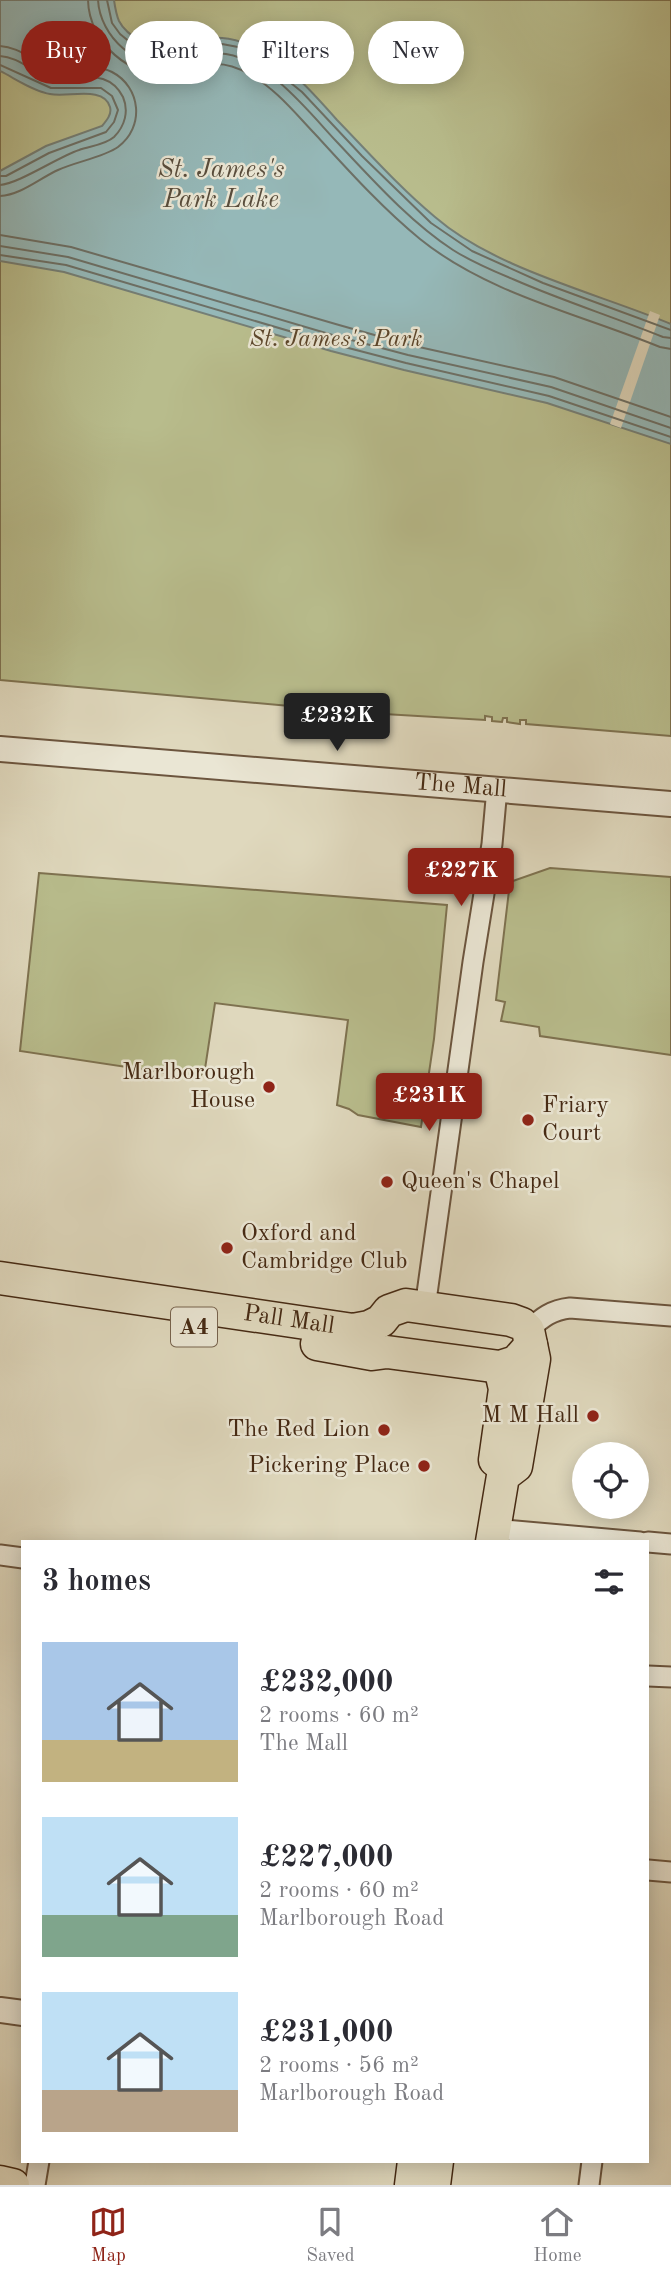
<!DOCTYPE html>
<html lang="en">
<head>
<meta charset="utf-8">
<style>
	body { margin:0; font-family:"Old Standard TT",serif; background:#f7f7f7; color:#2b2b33; height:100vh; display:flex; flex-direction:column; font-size:26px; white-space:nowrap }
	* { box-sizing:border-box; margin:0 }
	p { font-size:23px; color:#7c7c81 }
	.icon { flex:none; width:38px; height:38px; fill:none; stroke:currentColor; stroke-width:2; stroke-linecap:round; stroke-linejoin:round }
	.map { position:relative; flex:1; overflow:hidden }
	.drawer { position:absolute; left:21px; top:1540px; width:628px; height:623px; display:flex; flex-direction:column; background:#fff; border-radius:0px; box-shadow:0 4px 18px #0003 }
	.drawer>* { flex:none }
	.top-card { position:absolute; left:21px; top:21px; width:630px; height:63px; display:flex; gap:14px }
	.controls { position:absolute; left:572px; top:1442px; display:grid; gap:14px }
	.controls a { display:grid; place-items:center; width:77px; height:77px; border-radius:50%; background:#fff; box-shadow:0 4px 18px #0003; font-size:35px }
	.price { position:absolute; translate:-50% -60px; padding:0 16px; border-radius:7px; background:#8f2418; color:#fff; font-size:23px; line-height:46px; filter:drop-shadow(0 2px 4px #0008) }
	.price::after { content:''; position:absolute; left:50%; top:42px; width:21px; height:16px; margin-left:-10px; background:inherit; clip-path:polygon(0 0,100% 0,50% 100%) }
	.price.current { background:#222; color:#fff }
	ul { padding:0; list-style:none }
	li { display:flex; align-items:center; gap:21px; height:175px; padding:0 21px }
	li span { display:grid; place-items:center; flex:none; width:196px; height:140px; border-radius:0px; color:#555 }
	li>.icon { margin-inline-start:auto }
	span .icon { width:84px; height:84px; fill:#fffc; stroke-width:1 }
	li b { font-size:30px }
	h2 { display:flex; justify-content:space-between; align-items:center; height:84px; padding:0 21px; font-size:30px }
	.tag { padding:0 24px; border-radius:32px; background:#fff; box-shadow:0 4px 18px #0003; font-size:24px; line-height:63px }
	.tag.current { background:#8f2418; color:#fff }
	.tab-bar { display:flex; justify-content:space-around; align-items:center; height:98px; border-top:2px solid #e1e1e2; background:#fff; font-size:19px; color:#7c7c81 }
	.tab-bar a { display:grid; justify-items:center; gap:4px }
	.tab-bar .current { color:#8f2418 }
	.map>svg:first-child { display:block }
	.green { fill:#b8bc8c; stroke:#7e7250; stroke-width:2 }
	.water { fill:#95b8b8; stroke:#757f76; stroke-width:2 }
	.pier { fill:#dfd8bd }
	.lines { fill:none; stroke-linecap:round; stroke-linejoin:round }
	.shore { stroke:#6d7066; stroke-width:2 }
	.minor-casing { stroke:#6c553e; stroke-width:23 }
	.tertiary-casing { stroke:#6c553e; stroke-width:28 }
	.primary-casing { stroke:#452913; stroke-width:35 }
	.minor { stroke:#eae6d4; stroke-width:19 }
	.tertiary { stroke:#eae6d4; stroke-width:24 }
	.primary { stroke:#dfd8bd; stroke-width:32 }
	.poi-dot { fill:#8f2418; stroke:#eae6d4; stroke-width:2.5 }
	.labels { text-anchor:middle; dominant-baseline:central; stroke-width:5; stroke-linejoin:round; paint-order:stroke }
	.shield { fill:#eae6d4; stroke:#76624d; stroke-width:2 }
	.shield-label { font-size:23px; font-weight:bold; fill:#452913 }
	.park-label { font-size:24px; font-style:italic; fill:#5c462b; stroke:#eae6d4 }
	.street-label { font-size:24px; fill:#452913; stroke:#eae6d4 }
	.poi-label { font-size:24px; fill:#452913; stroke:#eae6d4; text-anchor:end }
	.water-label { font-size:26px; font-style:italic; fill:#594d3c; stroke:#eae6d4 }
</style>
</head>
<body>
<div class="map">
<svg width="671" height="2185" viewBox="0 0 671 2185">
	<rect width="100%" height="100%" fill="#dfd8bd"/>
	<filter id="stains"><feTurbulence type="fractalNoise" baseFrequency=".00286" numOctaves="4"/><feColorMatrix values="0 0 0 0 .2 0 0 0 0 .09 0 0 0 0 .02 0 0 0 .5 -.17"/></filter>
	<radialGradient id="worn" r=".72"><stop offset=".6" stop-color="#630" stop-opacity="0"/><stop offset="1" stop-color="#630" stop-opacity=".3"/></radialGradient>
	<!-- green -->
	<g class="green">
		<polygon points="0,0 671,0 671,736 526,724 526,720 520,720 520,724 507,722 507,718 503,718 502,722 492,721 492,717 485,716 485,720 367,713 0,680"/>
		<polygon points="550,868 671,877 671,1055 540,1036 539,1027 501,1021 505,1002 496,1000 510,882"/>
		<polygon points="39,873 447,905 434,1039 421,1127 358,1115 349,1109 337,1105 348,1020 215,1003 205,1069 199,1078 20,1051"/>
	</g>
	<!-- water -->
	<path class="water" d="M0,0H114C115,7 116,14 119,21C127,37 155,51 173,50C180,49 186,45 192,42C216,33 242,39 263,52C292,69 315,95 337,120C369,153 400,188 435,217C495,269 597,293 671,324V444L547,403L404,370L331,351L64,272L0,261V171L46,146L102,126C107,120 112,114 110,107C104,85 67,98 50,94C33,91 16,79 0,71Z"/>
	<!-- pier -->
	<polygon class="pier" points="650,311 660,315 621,428 610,424"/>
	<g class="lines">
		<!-- shore -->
		<g class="shore">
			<path d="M88,0C89,43 130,78 173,76C185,75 193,70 203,66C219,61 235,66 249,74C275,88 295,113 315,134C348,170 382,208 420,239C488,294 580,314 660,347L671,349"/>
			<path d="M98,0C100,37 137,70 175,65C193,63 206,51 226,54C269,61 308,111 336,141C372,179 409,221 453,250C472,262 493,271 515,280C563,301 614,317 663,337L671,338"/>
			<polyline points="107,0 112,23 120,34 131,43 148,52 173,57 209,45 222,44 238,47 260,58 302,92 362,156 431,223 472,251 543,283 671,330"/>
			<path d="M0,46C20,47 35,63 54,68C73,73 93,62 112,72C141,87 145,127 118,147C104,157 75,162 58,170C40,178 21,195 0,196"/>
			<path d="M0,56C20,57 35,75 55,79C71,82 87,74 103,79C112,82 119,89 123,97C129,111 125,126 114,137C105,145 90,146 79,150C58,157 18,184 0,185"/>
			<polyline points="0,65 51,88 101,88 112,96 118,110 114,122 106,132 49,153 6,176 0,176"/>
			<polyline points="0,235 71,247 339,325 410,345 554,377 671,417"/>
			<polyline points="0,246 68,257 336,336 408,355 551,387 671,428"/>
			<polyline points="0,255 66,265 333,344 406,363 549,396 671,437"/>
		</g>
		<defs>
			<g id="minor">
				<polyline points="425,1308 473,962 492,844 497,788"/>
				<path d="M528,1330C542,1318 551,1310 570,1308L671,1316"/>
				<polyline points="494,1529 640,1542"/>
				<polyline points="648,1542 671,1544"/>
				<polyline points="0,1555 23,1558"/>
				<polyline points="648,1676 671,1677"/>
				<polyline points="648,1870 671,1872"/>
				<polyline points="35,2185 39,2161"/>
				<polyline points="589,2185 592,2161"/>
			</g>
			<g id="tertiary">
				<path id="s1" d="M0,749L671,804"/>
				<polyline points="0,2010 23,2013"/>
			</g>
			<g id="primary">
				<path id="s2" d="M0,1278L353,1330L369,1327L381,1321L389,1311L406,1305L511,1320L522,1324L528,1330L534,1359L516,1466L503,1476L492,1542"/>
				<polyline points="317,1344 372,1354 387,1352 500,1367 516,1362 531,1345"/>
				<polyline points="495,1460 505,1389 500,1367"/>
				<polyline points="0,2182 13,2185"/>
				<polyline points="411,2185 414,2161"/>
				<polyline points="434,2185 437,2161"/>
			</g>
		</defs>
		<!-- minor casing -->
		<use href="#minor" class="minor-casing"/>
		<!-- tertiary casing -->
		<use href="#tertiary" class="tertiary-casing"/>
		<!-- primary casing -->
		<use href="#primary" class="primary-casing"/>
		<!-- minor -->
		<use href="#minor" class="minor"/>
		<!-- tertiary -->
		<use href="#tertiary" class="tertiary"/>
		<!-- primary -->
		<use href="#primary" class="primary"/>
	</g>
	<!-- markers -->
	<g class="poi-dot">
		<circle cx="269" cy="1087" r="7"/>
		<circle cx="528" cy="1120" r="7"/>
		<circle cx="387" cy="1182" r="7"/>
		<circle cx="227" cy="1248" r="7"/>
		<circle cx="593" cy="1416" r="7"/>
		<circle cx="384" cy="1430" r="7"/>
		<circle cx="424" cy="1466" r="7"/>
	</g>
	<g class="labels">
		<!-- shield labels -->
		<rect class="shield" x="171" y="1307.5" width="46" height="39" rx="5"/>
		<g class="shield-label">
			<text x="194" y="1327">A4</text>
		</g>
		<!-- park labels -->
		<g class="park-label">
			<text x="336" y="340">St. James's Park</text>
		</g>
		<!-- street labels -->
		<g class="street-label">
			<text stroke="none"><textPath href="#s1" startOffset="462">The Mall</textPath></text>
			<text stroke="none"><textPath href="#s2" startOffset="292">Pall Mall</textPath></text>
		</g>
		<!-- poi labels -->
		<g class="poi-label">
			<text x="255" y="1073">Marlborough<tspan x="255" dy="28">House</tspan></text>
			<text x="542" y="1106" text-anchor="start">Friary<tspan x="542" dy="28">Court</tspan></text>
			<text x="401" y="1182" text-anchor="start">Queen's Chapel</text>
			<text x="241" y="1234" text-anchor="start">Oxford and<tspan x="241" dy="28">Cambridge Club</tspan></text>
			<text x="579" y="1416">M M Hall</text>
			<text x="370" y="1430">The Red Lion</text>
			<text x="410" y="1466">Pickering Place</text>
		</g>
		<!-- water labels -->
		<g class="water-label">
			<text x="221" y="170">St. James's<tspan x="221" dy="30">Park Lake</tspan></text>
		</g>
	</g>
	<rect width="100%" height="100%" filter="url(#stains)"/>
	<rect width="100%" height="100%" fill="url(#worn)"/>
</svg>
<div class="controls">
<a><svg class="icon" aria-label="locate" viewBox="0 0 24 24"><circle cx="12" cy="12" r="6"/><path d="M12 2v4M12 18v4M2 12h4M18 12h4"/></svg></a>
</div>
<b class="price current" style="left:337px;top:753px">£232K</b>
<b class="price" style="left:461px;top:908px">£227K</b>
<b class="price" style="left:429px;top:1133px">£231K</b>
<div class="top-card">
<a class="tag current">Buy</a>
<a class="tag">Rent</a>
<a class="tag">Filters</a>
<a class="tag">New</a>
</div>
<section class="drawer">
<h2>3 homes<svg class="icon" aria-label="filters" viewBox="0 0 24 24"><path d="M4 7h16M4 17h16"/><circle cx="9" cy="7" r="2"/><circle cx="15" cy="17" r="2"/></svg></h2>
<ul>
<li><span style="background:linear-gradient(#a9c7e8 70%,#c2b280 0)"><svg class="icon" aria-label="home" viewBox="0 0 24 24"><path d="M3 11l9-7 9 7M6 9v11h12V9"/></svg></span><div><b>£232,000</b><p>2 rooms · 60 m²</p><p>The Mall</p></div></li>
<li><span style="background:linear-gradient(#bfe0f5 70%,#7fa58c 0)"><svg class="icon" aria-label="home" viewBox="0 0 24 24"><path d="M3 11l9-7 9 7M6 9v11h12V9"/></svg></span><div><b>£227,000</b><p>2 rooms · 60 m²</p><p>Marlborough Road</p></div></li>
<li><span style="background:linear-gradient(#bfe0f5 70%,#b9a48a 0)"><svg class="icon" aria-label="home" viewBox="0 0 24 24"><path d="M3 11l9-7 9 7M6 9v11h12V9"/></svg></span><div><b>£231,000</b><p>2 rooms · 56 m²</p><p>Marlborough Road</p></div></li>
</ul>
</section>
</div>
<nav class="tab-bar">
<a class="current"><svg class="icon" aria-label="map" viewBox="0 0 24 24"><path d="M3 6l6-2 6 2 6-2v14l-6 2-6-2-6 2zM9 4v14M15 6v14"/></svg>Map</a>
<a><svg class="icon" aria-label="saved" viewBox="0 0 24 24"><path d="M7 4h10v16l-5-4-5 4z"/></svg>Saved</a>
<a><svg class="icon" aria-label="home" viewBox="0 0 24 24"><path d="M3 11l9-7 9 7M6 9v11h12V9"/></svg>Home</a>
</nav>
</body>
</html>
